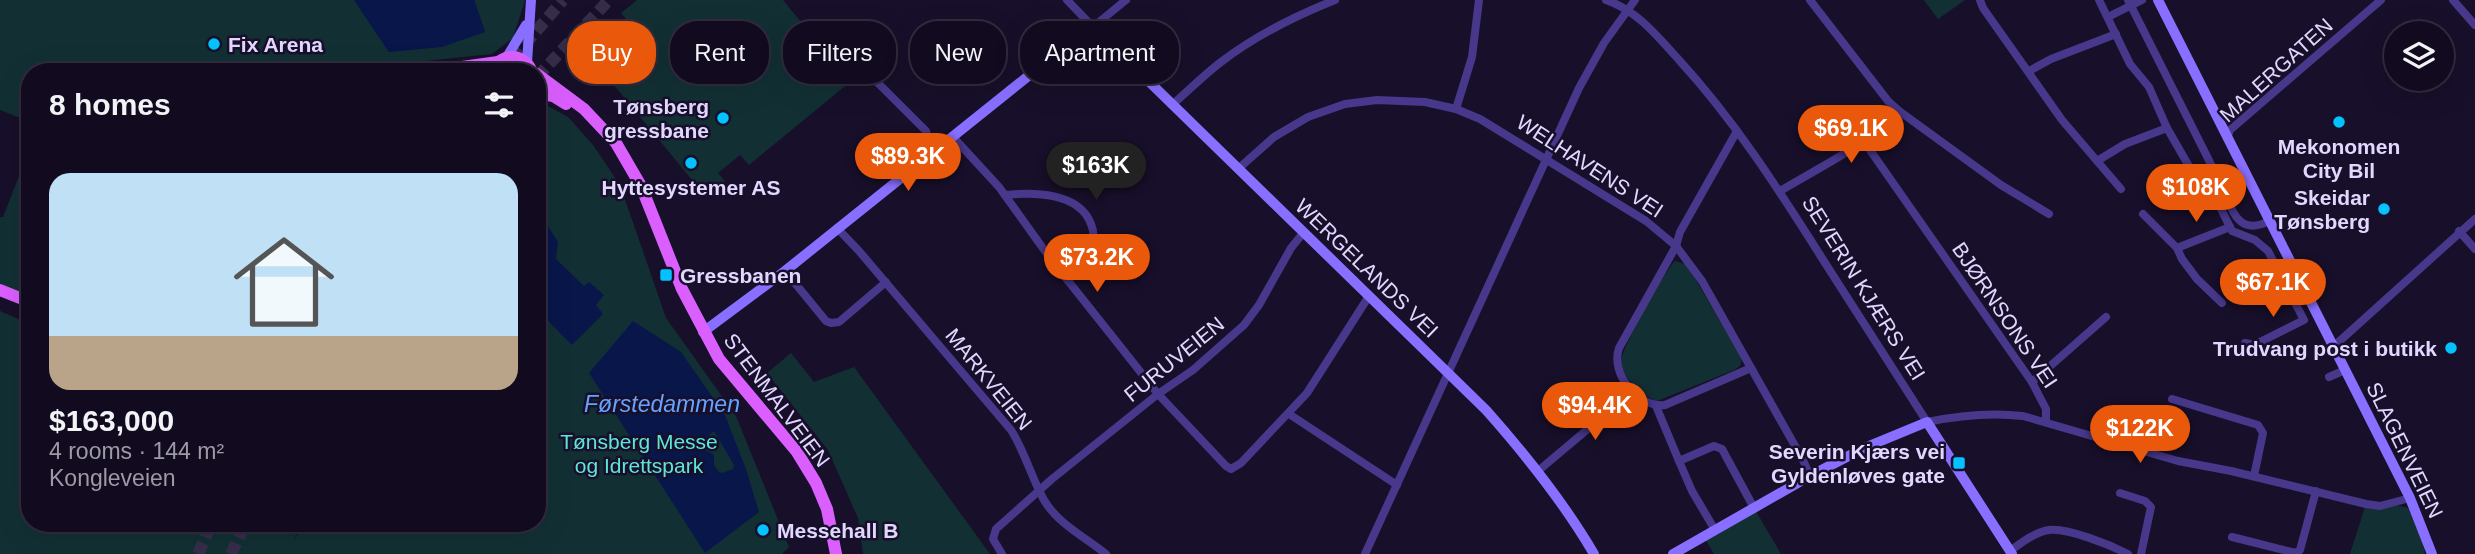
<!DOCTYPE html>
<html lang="en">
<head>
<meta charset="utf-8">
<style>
	body { margin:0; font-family:Helvetica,sans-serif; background:#1b1429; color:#f1f3f6; height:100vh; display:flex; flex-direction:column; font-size:26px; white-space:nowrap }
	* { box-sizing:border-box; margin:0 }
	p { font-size:23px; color:#9c9ba5 }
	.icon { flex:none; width:38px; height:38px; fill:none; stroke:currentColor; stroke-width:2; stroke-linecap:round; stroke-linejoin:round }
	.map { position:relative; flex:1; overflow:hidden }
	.side { position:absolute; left:21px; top:63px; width:525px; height:469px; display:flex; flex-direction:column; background:#120b20; border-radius:28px; box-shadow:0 7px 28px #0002,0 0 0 2px #312b3e }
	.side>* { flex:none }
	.top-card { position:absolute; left:567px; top:21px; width:665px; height:63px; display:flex; gap:14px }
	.buttons { position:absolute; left:2384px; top:21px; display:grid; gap:14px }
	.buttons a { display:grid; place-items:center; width:70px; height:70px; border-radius:50%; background:#120b20; box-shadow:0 7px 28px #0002,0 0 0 2px #312b3e; font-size:35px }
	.price { position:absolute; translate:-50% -60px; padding:0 16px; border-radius:24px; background:#ea580c; color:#fff; font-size:23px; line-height:46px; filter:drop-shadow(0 2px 4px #0008) }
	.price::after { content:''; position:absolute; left:50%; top:42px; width:21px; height:16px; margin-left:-10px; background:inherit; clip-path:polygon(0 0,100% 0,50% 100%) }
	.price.on { background:#222; color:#fff }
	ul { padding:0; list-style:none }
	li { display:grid; align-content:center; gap:14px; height:371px; padding:0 28px }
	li+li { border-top:2px solid #312b3e }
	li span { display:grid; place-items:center; height:217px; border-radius:21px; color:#555 }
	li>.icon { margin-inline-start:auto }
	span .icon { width:126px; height:126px; fill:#fffc; stroke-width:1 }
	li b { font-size:30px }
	h2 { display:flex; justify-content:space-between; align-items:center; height:84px; padding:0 28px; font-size:30px }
	.tag { padding:0 24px; border-radius:28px; background:#120b20; box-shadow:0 7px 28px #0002,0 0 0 2px #312b3e; font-size:24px; line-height:63px }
	.tag.on { background:#ea580c; color:#fff }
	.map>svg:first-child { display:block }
	.green { fill:#123034 }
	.water { fill:#08164a; fill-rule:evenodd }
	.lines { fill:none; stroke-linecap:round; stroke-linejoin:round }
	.primary-tunnel { stroke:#362d4a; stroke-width:12; stroke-dasharray:12 6; stroke-linecap:butt }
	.minor { stroke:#47388b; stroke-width:8 }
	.secondary { stroke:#886fff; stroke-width:10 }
	.primary { stroke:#db5fff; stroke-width:12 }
	.poi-dot { fill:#04c1ff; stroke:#180f2a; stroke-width:2.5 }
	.labels { text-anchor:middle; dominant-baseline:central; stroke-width:5; stroke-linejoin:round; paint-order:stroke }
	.poi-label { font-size:21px; font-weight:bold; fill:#e2d8ff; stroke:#180f2a; text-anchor:end }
	.street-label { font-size:21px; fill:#e2d8ff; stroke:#180f2a }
	.park-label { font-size:21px; fill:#5de6d8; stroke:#180f2a }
	.water-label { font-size:23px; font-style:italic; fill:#66a2ff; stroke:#180f2a }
</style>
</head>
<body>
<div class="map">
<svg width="2475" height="554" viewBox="0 0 2475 554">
	<rect width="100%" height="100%" fill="#180f2a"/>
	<!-- green -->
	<g class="green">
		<polygon points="0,0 354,0 389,52 485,32 474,0 525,0 513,38 492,54 425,61 388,72 30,72 30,122 0,110"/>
		<polygon points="637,0 783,0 850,82 749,165 740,155 718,173 725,181 706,197 585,50 599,38 605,45 631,25 621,13"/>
		<polygon points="1924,0 1965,0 1938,19"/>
		<polygon points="537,100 568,117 593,145 620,185 666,318 736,416 789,547 782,554 0,554 0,311 30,324 30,523 300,523 294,540 303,523 537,523"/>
		<polygon points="30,148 30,297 0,284 0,217 3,217"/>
		<path d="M1675,261L1685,264L1694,277L1742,359L1740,366L1734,370L1657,401C1642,396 1623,379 1621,362C1620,350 1665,270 1675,261Z"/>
		<polygon points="791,353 814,382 854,367 990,554 863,554 858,518 828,450 767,373"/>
		<polygon points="2366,504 2392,504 2408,508 2421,536 2425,554 2350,554"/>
		<polygon points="1754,508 1781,554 1714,554 1704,537"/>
	</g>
	<!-- water -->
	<g class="water">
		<polygon points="354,0 474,0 485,32 442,47 389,52"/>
		<polygon points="537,209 558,242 556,259 584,286 589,282 604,295 596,305 603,314 572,345 552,325 537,307"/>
		<path d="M633,321L681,352L725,415L746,469L759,512L705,553L589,373ZM714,431L734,465L733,469L723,473L719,472L714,465V455L701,448L700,443Z"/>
	</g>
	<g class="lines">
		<!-- primary-tunnel -->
		<g class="primary-tunnel">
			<polyline points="501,72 563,0"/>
			<polyline points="537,77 609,0"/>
			<polyline points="198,554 212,523"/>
			<polyline points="231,554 246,523"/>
		</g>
		<!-- minor -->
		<g class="minor">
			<polyline points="1067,0 1093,27 1126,0"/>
			<path d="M1606,0C1638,11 1657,36 1679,60C1734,120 1777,187 1820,255C1856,311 1891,366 1927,422C1960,415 1989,412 2023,416L2178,461L2231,471L2366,504L2380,506L2410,498"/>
			<polyline points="1810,0 1888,101 1899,111 2001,185 2049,214"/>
			<polyline points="1980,0 1983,8 2062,120 2121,189"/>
			<polyline points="2099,0 2130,64 2149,87 2167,128 2194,175 2215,197 2232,231 2255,240 2268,251 2304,320 2254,345 2245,343"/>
			<path d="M2128,0L2227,196C2233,218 2244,234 2269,221"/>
			<polyline points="2453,0 2475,25"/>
			<polyline points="2108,17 2142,0"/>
			<polyline points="836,41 926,131 927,136 938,149"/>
			<polyline points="2029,71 2051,59 2116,34"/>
			<path d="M1172,105C1189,90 1204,75 1221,62C1256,35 1295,16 1335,0"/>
			<polyline points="1456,109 1472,57 1479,0"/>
			<path d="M1737,131L1680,232L1676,246L1619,348C1610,374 1638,408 1665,405L1751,368"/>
			<polyline points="953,137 999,187 1050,258 1158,394 1226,466 1231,469 1241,463 1307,393 1369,296"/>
			<polyline points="2227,138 2230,130 2381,0"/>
			<polyline points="1863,140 2032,382 2046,409 2046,422"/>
			<polyline points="2097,161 2125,144 2167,128"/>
			<polyline points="1238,169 1274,137 1308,117 1345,104 1377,100 1425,102 1456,109 1480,119 1646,221 1676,246 1702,281 1803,460 1810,476"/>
			<path d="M1780,191C1820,167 1867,145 1899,111"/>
			<path d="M1005,195C1033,192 1079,192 1091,224C1093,229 1094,234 1093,239C1089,256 1077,268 1068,281"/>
			<polyline points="2143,214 2177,248 2182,259 2197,279 2222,303"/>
			<path d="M837,228L859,251L1011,430C1026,454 1031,477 1044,500C1057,523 1086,538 1106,554"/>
			<polyline points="2459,231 2475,249"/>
			<polyline points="2177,248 2230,227"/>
			<polyline points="785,271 826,321 831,323 839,322 886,282"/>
			<polyline points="2333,347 2475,219"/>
			<polyline points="2329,377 2345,370"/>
			<polyline points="2032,382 2106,317"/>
			<polyline points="2172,399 2258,425 2263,433 2254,476"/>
			<polyline points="1656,406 1679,461"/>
			<polyline points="1289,414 1397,485"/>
			<polyline points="1538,471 1633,391"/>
			<polyline points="2120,493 2145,501 2151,507 2141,554"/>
			<polyline points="1715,530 1692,491 1679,461 1714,446 1722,449 1754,508"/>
			<polyline points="2232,537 2296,553 2300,550 2316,491"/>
			<path d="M2010,551C2021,543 2035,532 2049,530C2069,528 2110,545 2128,554"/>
			<polyline points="1002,554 993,539 996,529 1052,479 1158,394 1193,370 1244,325 1259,305 1291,248 1304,232"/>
			<polyline points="1365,554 1579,88 1604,43 1635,0"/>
		</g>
		<!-- secondary -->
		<g class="secondary">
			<polyline points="2158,0 2410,498 2432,554"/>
			<polyline points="507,57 526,25"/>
			<polyline points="527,63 531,0"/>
			<path d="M703,332L785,271L1052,57L1093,27L1486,410C1526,455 1563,501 1594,554"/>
			<polyline points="1673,554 1810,476 1864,448 1927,422 2012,554"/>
		</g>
		<!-- primary -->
		<g class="primary">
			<polyline points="426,72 498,62"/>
			<path d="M492,72C500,52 524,52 532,72"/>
			<polyline points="537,74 584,109 616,143 641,186 682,289 719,359 797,452 816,483 827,509 836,554"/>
			<polyline points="537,93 553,96 566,104"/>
			<polyline points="0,290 30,302"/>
		</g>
	</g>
	<!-- markers -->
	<g class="poi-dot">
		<circle cx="214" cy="44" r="7"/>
		<circle cx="723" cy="118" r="7"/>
		<circle cx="2339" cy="122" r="7"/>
		<circle cx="691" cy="163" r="7"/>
		<circle cx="2384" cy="209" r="7"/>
		<rect x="659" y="268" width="14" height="14" rx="3.5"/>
		<circle cx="2451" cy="348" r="7"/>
		<rect x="1952" y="456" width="14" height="14" rx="3.5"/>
		<circle cx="763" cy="530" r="7"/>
	</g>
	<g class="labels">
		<!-- poi labels -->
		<g class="poi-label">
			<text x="228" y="44" text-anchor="start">Fix Arena</text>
			<text x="709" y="106">Tønsberg<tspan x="709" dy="24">gressbane</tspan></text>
			<text x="2339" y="146" text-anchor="middle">Mekonomen<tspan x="2339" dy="24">City Bil</tspan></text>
			<text x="691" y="187" text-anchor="middle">Hyttesystemer AS</text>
			<text x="2370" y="197">Skeidar<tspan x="2370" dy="24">Tønsberg</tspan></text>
			<text x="680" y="275" text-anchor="start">Gressbanen</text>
			<text x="2437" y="348">Trudvang post i butikk</text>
			<text x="1945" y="451">Severin Kjærs vei<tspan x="1945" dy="24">Gyldenløves gate</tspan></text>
			<text x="777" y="530" text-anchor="start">Messehall B</text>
		</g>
		<!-- street labels -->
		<g class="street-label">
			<text transform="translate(2276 70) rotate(-42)">MALERGATEN</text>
			<text transform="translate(1590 166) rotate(33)">WELHAVENS VEI</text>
			<text transform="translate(1367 268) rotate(44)">WERGELANDS VEI</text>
			<text transform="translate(1864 288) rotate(58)">SEVERIN KJÆRS VEI</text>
			<text transform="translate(2005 315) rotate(56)">BJØRNSONS VEI</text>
			<text transform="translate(1174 359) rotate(-39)">FURUVEIEN</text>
			<text transform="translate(989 379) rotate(51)">MARKVEIEN</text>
			<text transform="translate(777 400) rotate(53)">STENMALVEIEN</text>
			<text transform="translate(2405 450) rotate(64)">SLAGENVEIEN</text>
		</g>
		<!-- park labels -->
		<g class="park-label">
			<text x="639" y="441">Tønsberg Messe<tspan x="639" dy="24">og Idrettspark</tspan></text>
		</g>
		<!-- water labels -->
		<g class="water-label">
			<text x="662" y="404">Førstedammen</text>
		</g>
	</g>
</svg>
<div class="buttons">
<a><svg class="icon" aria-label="layers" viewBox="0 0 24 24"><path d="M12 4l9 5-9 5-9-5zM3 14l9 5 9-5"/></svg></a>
</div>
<b class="price" style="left:1851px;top:165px">$69.1K</b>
<b class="price" style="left:908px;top:193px">$89.3K</b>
<b class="price on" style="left:1096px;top:202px">$163K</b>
<b class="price" style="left:2196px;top:224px">$108K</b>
<b class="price" style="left:1097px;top:294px">$73.2K</b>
<b class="price" style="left:2273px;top:319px">$67.1K</b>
<b class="price" style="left:1595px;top:442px">$94.4K</b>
<b class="price" style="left:2140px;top:465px">$122K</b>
<div class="top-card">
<a class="tag on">Buy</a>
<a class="tag">Rent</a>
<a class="tag">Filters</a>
<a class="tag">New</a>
<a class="tag">Apartment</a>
</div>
<section class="side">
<h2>8 homes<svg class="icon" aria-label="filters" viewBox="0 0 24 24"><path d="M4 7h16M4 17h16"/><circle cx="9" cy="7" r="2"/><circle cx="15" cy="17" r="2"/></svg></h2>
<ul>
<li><span style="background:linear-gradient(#bfe0f5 75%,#b9a48a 0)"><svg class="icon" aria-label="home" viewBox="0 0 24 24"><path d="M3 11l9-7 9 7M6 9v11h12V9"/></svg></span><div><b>$163,000</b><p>4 rooms · 144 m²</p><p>Kongleveien</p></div></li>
</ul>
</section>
</div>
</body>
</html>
